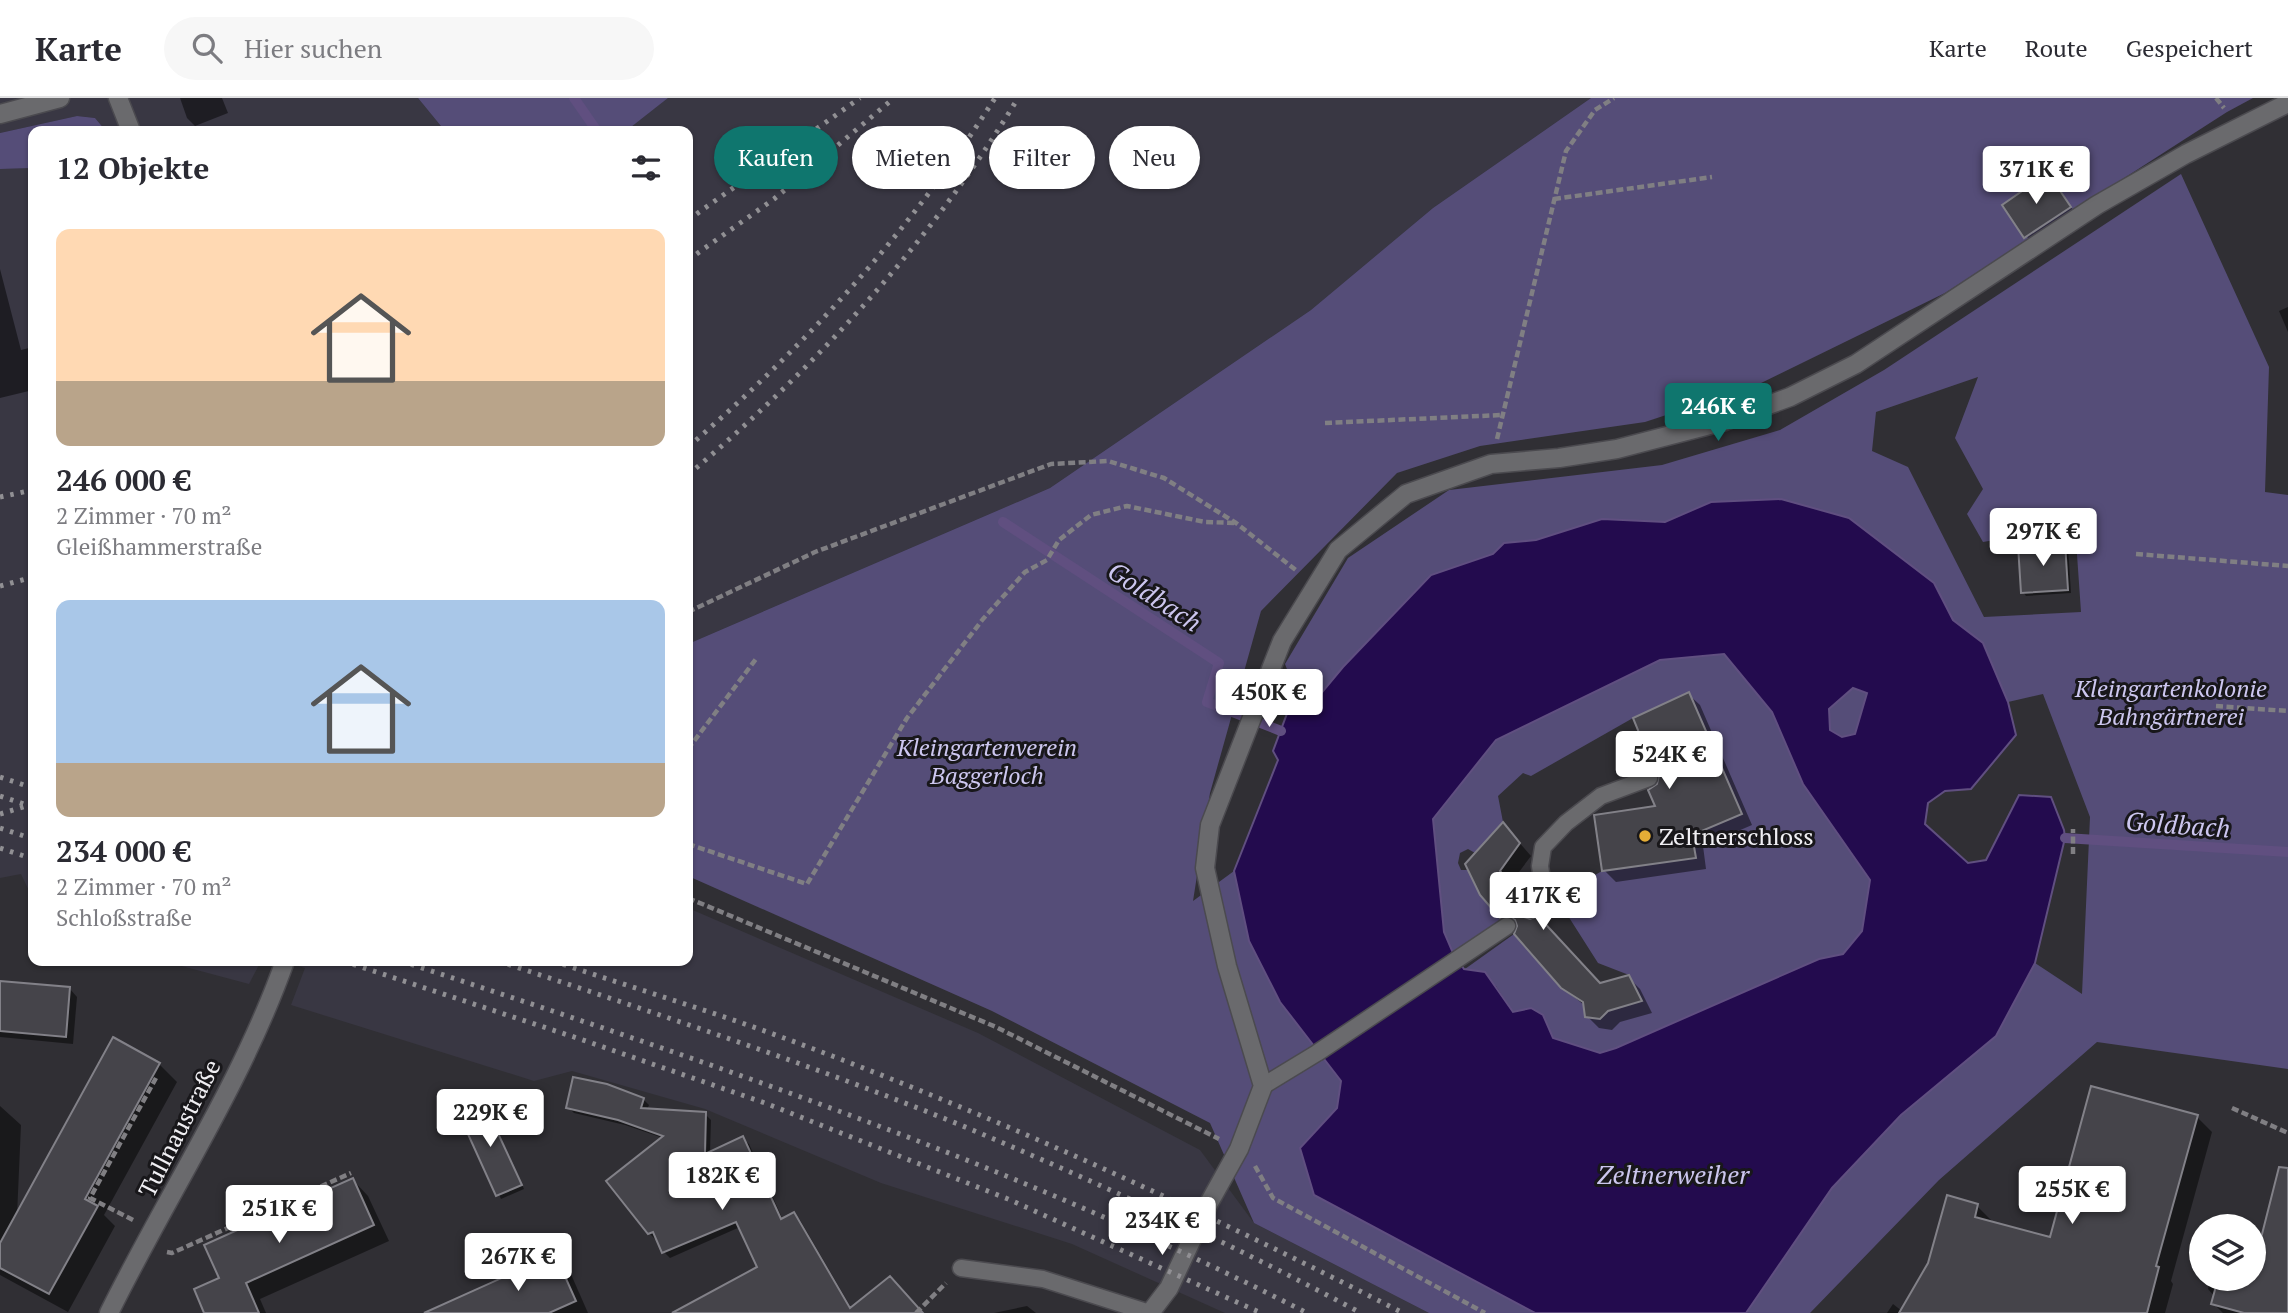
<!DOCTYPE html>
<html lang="de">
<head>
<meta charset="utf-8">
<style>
	body { margin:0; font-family:"PT Serif",serif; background:#f7f7f7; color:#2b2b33; height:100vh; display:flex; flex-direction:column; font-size:26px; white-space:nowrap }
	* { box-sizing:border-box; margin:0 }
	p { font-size:23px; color:#7c7c81 }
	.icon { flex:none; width:38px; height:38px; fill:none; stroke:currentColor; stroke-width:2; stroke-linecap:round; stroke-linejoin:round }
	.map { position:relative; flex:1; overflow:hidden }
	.drawer { position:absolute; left:28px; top:28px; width:665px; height:840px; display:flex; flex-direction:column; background:#fff; border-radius:14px; box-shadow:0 2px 5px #0004 }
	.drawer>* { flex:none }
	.guide { position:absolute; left:714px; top:28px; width:665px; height:63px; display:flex; gap:14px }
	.fabs { position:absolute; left:2189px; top:1116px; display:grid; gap:14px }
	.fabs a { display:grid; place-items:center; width:77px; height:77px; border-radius:50%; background:#fff; box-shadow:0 2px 5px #0004; font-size:35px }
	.price { position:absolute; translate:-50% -60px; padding:0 16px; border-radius:7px; background:#fff; color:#222; font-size:23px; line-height:46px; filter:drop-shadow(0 2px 4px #0008) }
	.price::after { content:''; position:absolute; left:50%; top:42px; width:21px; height:16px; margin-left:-10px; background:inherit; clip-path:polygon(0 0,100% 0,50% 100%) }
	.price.selected { background:#0f766e; color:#fff }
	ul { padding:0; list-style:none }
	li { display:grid; align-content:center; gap:14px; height:371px; padding:0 28px }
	li span { display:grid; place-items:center; height:217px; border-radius:14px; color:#555 }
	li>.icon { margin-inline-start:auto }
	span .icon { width:126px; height:126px; fill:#fffc; stroke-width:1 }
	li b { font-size:30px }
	h2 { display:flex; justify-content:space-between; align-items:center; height:84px; padding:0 28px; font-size:30px }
	.chip { padding:0 24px; border-radius:32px; background:#fff; box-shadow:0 2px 5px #0004; font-size:24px; line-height:63px }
	.chip.selected { background:#0f766e; color:#fff }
	header { display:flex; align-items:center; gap:42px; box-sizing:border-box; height:98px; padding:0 35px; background:#fff; border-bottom:2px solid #e1e1e2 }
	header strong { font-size:33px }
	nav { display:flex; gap:38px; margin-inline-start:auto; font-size:24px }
	.search { width:490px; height:63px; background:#f7f7f7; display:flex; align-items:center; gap:18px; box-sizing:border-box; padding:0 24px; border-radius:38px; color:#7c7c81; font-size:26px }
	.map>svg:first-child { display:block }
	.built { fill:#393743 }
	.green { fill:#554d78; fill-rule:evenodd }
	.water { fill:#230b4e; stroke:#604f80; stroke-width:2; fill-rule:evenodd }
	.shadow { fill:#0007 }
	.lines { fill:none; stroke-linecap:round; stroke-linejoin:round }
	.stream { stroke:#604f80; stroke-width:10 }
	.building { fill:#45444a; stroke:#828188; stroke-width:2 }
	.lane-casing { stroke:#4b4a4f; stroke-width:19 }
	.street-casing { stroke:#4b4a4f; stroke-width:21 }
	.path { stroke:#807f83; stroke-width:4.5; stroke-dasharray:7 3.5; stroke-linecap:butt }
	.lane { stroke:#6a6a6d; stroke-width:16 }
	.street { stroke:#6a6a6d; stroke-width:18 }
	.rail { stroke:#919094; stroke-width:5; stroke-dasharray:3.5 7; stroke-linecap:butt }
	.poi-dot { fill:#e5ad36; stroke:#18171a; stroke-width:2.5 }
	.labels { text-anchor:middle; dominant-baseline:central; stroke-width:6; stroke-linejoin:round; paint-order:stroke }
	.park-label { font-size:24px; font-style:italic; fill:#cdc7f0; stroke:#18171a }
	.poi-label { font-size:24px; fill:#f0eff3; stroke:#18171a; text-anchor:start }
	.street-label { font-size:24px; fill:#f0eff3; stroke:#18171a }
	.water-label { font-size:26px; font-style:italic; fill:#ccc6ef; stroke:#18171a }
</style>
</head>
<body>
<header>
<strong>Karte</strong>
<div class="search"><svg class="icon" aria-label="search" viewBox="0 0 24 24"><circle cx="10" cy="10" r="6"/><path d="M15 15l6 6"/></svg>Hier suchen</div>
<nav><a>Karte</a><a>Route</a><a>Gespeichert</a></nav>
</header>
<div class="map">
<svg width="2288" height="1215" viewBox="0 0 2288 1215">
	<rect width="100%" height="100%" fill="#302f34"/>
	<!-- built -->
	<g class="built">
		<polygon points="0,0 418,0 445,33 106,33 95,20 77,18 0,35"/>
		<polygon points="668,0 1591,0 1433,110 1311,212 1050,390 688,546 688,33 626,33"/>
		<polygon points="33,70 33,801 21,776 0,780 0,71"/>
		<polygon points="688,810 978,935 1200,1052 1254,1125 1429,1215 1225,1215 1072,1146 881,1085 705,1011 572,973 534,983 291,907 305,870 282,863 688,863"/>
		<polygon points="163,863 261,863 249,886"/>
	</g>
	<!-- green -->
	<g class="green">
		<polygon points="418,0 668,0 626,33 445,33"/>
		<polygon points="1591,0 2253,0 2227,14 1945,195 1757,287 1645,324 1480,348 1397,375 1261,513 1210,695 1193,803 1234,773 1249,843 1280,904 1341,983 1337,1010 1300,1050 1315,1097 1535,1215 1429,1215 1254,1125 1210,1025 992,913 688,778 688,546 1050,390 1311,212 1433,110"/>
		<polygon points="77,18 95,20 106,33 33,33 33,70 0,71 0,35"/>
		<path d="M2181,76L2269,269L2265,394L2288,397V971L2097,944L1939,1082L1810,1215H1746L1832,1090L1901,1017L1996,938L2035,865L2082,896L2090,719L2043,596L2008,604L1983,545L1953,522L1934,485L1711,404L1665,424L1602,421L1536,442L1504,445L1493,456L1431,477L1343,569L1304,616L1285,566L1348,460L1449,392L1662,367L1780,332L1884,272ZM1978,279L1955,340L1983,391L1967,416L1983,444L2075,428L2081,514L1984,519L1908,369L1872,353L1876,314Z"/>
		<polygon points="1724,556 1772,614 1803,686 1870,782 1862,833 1843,856 1819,861 1616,950 1600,955 1553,940 1531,910 1513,914 1496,888 1465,871 1514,836 1561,890 1584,906 1584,915 1590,919 1641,903 1629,877 1598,865 1556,799 1602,773 1695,760 1687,703 1741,716 1689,594 1633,620 1531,678 1523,675 1498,698 1503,724 1475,755 1468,751 1460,755 1458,765 1461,772 1468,772 1480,797 1502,823 1453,855 1444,834 1433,721 1496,642 1660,562"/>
		<polygon points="1854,589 1867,595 1855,636 1842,639 1830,632 1829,611"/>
	</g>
	<!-- water -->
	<path class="water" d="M1781,401L1849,420L1934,485L1953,522L1983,545L2008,604L2016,637L1971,691L1945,693L1928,705L1925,726L1968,765L1986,762L2019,697L2051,699L2064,732L2065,740L2035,865L1996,938L1901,1017L1832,1090L1746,1215H1535L1314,1097L1300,1050L1337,1010L1341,983L1280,904L1249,843L1234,773L1278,662L1273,653L1288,613L1304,616L1343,569L1431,477L1493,456L1504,445L1536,442L1602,421L1665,424L1711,404ZM1724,556L1772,614L1803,686L1870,782L1862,833L1843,856L1819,861L1616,950L1600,955L1553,940L1543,917L1531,910L1513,914L1485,874L1464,871L1453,855L1444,834L1433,721L1496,642L1660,562ZM1853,590L1867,595L1855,636L1842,639L1830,632L1829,611Z"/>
	<!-- shadow -->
	<g class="shadow">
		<polygon points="180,0 222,0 228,15 195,28 187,20"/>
		<polygon points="2047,78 2077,117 2033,147 2004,107"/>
		<polygon points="0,171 21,252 33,249 33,292 0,300"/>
		<polygon points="2288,209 2288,234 2279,213"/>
		<polygon points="2065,445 2068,449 2071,495 2026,498 2023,494"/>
		<polygon points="1688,596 1700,607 1752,727 1703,748 1706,771 1616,784 1604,772 1657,710 1660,681 1652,683 1641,671 1642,638"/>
		<polygon points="1503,726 1531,758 1510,786 1535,816 1532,823 1600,887 1628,879 1640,891 1652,915 1620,924 1612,932 1599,930 1587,918 1585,908 1563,889 1519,829 1513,831 1482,796"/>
		<polygon points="0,885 70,891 77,899 73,946 0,939"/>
		<polygon points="159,966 177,984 104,1117 115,1128 68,1214 0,1177 0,1008 21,1027 17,1118"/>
		<polygon points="643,1001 649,1007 647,1012 705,1016 711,1022 710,1055 743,1041 749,1046 783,1122 794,1116 800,1122 852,1211 902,1215 676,1215 760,1170 740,1129 670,1160 664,1154 658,1140 655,1141 649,1135 663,1040 625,1027 574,1015 568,1009"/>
		<polygon points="483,1005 524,1091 501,1101 461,1015"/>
		<polygon points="2197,1019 2212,1034 2171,1183 2173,1186 2165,1215 1887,1215 1893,1206 1902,1213 1977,1108 1992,1123 1992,1125 2051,1141"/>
		<polygon points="353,1082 368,1098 389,1143 260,1201 266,1215 206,1215 221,1181"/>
		<polygon points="2288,1111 2288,1215 2223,1215 2213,1205 2215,1199 2208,1191 2211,1181 2254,1181 2254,1152 2259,1154"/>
		<polygon points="555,1158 570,1174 588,1215 428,1215"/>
		<polygon points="1027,1208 1036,1215 994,1215"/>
	</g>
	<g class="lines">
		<!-- stream -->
		<g class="stream">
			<polyline points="574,0 597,33"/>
			<polyline points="1003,424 1219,565 1207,604 1281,633"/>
			<polyline points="2065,740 2288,754"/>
		</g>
	</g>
	<!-- building -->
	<g class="building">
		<polygon points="2048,75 2071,109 2024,140 2002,107"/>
		<polygon points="2065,444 2068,492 2021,495 2018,447"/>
		<polygon points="1689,594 1742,716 1692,737 1696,760 1602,773 1594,717 1655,708 1648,692 1657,686 1659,677 1651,670 1639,672 1627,643 1640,637 1633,620"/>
		<polygon points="1503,724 1520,745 1500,773 1524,802 1521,810 1524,819 1530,821 1538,818 1600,885 1629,877 1642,903 1608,913 1600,921 1585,919 1583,904 1561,890 1514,836 1517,828 1515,822 1507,818 1500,820 1480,797 1465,766"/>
		<polygon points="0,883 70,889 66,939 0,933"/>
		<polygon points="113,939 160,965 85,1101 98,1108 49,1196 0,1170 0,1145"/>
		<polygon points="573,979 607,986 644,1000 641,1010 706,1014 705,1056 743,1038 781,1121 794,1114 850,1210 890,1178 923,1215 672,1215 757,1169 736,1124 662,1155 653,1134 648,1136 606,1083 663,1038 618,1022 566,1010"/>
		<polygon points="2091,988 2198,1017 2156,1168 2159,1169 2147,1215 1899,1215 1928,1165 1947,1097 1978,1106 1975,1119 2050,1139"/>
		<polygon points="483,1003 522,1087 496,1098 458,1014"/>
		<polygon points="2279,1069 2288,1070 2288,1215 2244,1215 2211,1206 2218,1181 2254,1181 2254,1151 2258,1152"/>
		<polygon points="353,1080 374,1127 246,1185 259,1215 204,1215 194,1191 219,1180 204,1147"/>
		<polygon points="555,1156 576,1203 549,1215 424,1215"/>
	</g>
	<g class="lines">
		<defs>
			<g id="lane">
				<polyline points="1531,811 1544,795 1540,768 1543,749 1566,725 1601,698 1649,680"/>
				<polyline points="1263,988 1317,955 1507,828"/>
				<polyline points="961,1170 1043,1181 1150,1215"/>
			</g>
			<g id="street">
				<polyline points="118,0 131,33"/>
				<polyline points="0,16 60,0"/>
				<path d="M109,1215C167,1097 241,987 285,863"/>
				<polyline points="1150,1215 1169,1190 1209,1105 1239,1051 1263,988 1227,868 1205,770 1210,727 1282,543 1338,452 1406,396 1491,366 1559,360 1617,351 1725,323 1790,299 1856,266 2097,107 2186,56 2288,5"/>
			</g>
		</defs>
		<!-- lane casing -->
		<use href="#lane" class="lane-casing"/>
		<!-- street casing -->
		<use href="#street" class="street-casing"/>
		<!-- path -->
		<g class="path">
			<polyline points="2216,0 2224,10"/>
			<polyline points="1554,101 1712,79"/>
			<polyline points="1325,325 1502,317"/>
			<polyline points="1497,341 1566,53 1595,12 1614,0"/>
			<polyline points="2136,456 2288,468"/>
			<polyline points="688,514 815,454 1051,366 1108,363 1164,380 1236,425 1297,473"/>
			<polyline points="2216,608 2288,613"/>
			<polyline points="688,651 756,561"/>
			<polyline points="688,746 807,786 907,620 983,521 1025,474 1047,462 1059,442 1091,417 1127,408 1205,424 1236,425"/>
			<polyline points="2073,756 2073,731"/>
			<polyline points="688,800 996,929 1219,1041"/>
			<polyline points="2232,1010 2288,1035"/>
			<polyline points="1255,1068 1273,1100 1485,1215"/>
			<polyline points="133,1122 90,1100 156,980"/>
			<polyline points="167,1154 172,1155 351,1075"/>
			<polyline points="916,1215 946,1185"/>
		</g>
		<!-- lane -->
		<use href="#lane" class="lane"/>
		<!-- street -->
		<use href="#street" class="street"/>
		<!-- rail -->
		<g class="rail">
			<polyline points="688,122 860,0"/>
			<polyline points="688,162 774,101 894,0"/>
			<path d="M688,349C806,248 911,132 995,0"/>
			<path d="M688,377C816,269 931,144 1018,0"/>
			<polyline points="0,399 33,392"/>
			<polyline points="0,488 33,479"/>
			<polyline points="0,679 33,690"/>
			<polyline points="0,698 33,709"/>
			<polyline points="0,716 30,707"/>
			<polyline points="0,730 33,741"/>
			<polyline points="0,750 33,761"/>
			<polyline points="343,863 580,941 765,1005 1008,1101 1261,1215"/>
			<path d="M401,863C709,964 1018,1067 1307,1215"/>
			<path d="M498,863C652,914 807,965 958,1026C1095,1083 1230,1145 1361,1215"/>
			<path d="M553,863C630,889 708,912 784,940C996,1018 1202,1112 1403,1215"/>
		</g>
	</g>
	<!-- markers -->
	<circle class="poi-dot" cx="1645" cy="738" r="7"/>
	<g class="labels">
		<!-- park labels -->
		<g class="park-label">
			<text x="2171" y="590">Kleingartenkolonie<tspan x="2171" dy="28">Bahngärtnerei</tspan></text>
			<text x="987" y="649">Kleingartenverein<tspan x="987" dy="28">Baggerloch</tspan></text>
		</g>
		<!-- poi labels -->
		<g class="poi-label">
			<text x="1659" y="738">Zeltnerschloss</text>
		</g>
		<!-- street labels -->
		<g class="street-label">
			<text transform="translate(179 1030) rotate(-63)">Tullnaustraße</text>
		</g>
		<!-- water labels -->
		<g class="water-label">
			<text transform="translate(1155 498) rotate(33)">Goldbach</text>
			<text transform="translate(2178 726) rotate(4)">Goldbach</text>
			<text x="1673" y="1076">Zeltnerweiher</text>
		</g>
	</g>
</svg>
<div class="fabs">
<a><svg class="icon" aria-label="layers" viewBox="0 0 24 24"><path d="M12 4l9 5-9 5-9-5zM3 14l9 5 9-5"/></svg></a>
</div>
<b class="price" style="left:2036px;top:108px">371K €</b>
<b class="price selected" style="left:1718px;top:345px">246K €</b>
<b class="price" style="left:2043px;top:470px">297K €</b>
<b class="price" style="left:1269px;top:631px">450K €</b>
<b class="price" style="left:1669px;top:693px">524K €</b>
<b class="price" style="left:1543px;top:834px">417K €</b>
<b class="price" style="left:490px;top:1051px">229K €</b>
<b class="price" style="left:722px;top:1114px">182K €</b>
<b class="price" style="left:2072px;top:1128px">255K €</b>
<b class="price" style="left:279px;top:1147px">251K €</b>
<b class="price" style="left:1162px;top:1159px">234K €</b>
<b class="price" style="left:518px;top:1195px">267K €</b>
<div class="guide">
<a class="chip selected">Kaufen</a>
<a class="chip">Mieten</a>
<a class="chip">Filter</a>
<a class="chip">Neu</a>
</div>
<section class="drawer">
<h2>12 Objekte<svg class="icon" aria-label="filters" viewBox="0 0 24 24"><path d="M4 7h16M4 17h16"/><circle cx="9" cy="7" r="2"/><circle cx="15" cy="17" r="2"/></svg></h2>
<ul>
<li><span style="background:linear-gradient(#ffd9b3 70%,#b9a48a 0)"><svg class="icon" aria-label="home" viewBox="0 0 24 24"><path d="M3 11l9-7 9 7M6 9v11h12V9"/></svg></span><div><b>246 000 €</b><p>2 Zimmer · 70 m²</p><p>Gleißhammerstraße</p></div></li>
<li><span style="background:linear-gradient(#a9c7e8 75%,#b9a48a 0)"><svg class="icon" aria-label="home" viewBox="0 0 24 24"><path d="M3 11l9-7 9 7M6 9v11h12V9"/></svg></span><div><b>234 000 €</b><p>2 Zimmer · 70 m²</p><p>Schloßstraße</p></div></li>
</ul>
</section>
</div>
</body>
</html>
